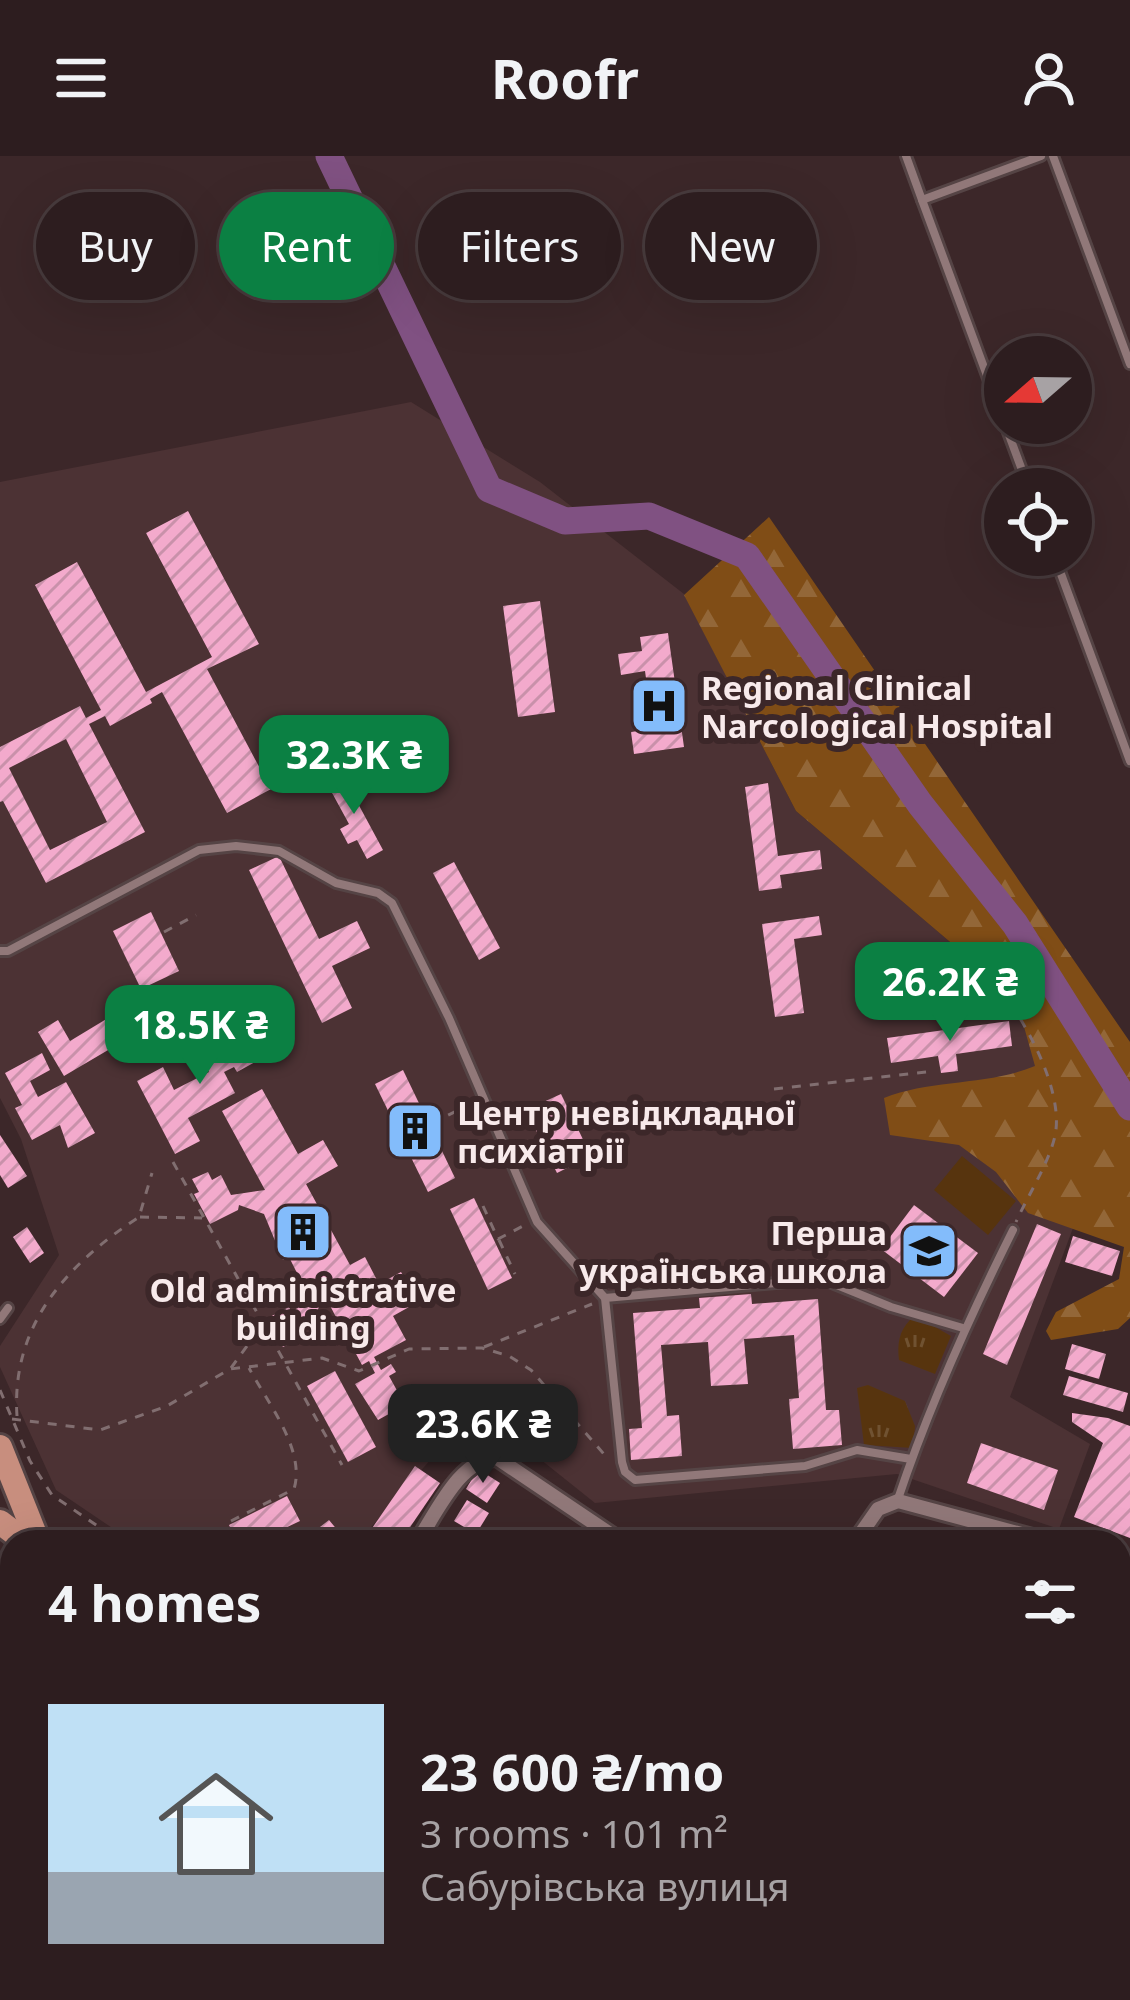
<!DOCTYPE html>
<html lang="en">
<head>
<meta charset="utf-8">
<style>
	body { margin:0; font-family:"Noto Sans",sans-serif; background:#352628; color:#f1f3f6; height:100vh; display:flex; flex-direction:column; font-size:45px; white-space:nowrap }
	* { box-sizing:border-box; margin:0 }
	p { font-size:39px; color:#a7a2a4 }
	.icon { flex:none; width:66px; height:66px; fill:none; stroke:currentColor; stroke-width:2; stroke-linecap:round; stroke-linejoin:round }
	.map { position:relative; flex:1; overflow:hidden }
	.panel { position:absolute; left:0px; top:1374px; width:1131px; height:471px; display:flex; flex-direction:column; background:#2d1d1f; border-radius:36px 36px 0 0; box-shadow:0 12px 48px #0002,0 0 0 3px #483b3d }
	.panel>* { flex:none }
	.guide { position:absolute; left:36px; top:36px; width:1059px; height:108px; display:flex; gap:24px }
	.needle { width:78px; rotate:250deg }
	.buttons { position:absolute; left:984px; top:180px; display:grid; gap:24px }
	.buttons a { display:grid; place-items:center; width:108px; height:108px; border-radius:50%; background:#2d1d1f; box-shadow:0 12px 48px #0002,0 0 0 3px #483b3d; font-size:60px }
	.price { position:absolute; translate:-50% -102px; padding:0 27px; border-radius:24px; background:#0b8043; color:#fff; font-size:39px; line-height:78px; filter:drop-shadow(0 3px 6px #0008) }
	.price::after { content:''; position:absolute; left:50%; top:72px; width:36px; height:27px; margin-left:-18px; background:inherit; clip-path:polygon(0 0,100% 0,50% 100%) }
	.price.selected { background:#222; color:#fff }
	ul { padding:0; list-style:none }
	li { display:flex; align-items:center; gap:36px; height:300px; padding:0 48px }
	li+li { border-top:3px solid #483b3d }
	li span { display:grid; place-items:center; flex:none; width:336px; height:240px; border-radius:0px; color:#555 }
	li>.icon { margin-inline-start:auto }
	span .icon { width:144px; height:144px; fill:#fffc; stroke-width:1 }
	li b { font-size:51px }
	h2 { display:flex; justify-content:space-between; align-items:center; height:144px; padding:0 48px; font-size:51px }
	.pill { padding:0 42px; border-radius:54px; background:#2d1d1f; box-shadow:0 12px 48px #0002,0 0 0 3px #483b3d; font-size:42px; line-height:108px }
	.pill.selected { background:#0b8043; color:#fff }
	header { display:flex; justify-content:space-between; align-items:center; height:156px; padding:0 48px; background:#2d1d1f; font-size:54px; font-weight:700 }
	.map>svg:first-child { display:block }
	.built { fill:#4c3234 }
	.grass { fill:url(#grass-tufts) }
	.forest { fill:url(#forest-firs) }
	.park { fill:#57340e }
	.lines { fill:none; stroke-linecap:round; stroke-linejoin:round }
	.river { stroke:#805182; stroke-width:27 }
	.building { fill:url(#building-hatch); fill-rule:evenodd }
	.service-casing { stroke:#554445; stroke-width:14 }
	.minor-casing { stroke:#554445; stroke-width:20 }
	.secondary-casing { stroke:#554445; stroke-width:27 }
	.primary-casing { stroke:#554445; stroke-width:30 }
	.path { stroke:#816e70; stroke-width:3; stroke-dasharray:9 9; stroke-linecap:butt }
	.service { stroke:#917879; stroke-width:8 }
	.minor { stroke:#917879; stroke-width:14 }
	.secondary { stroke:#ad837c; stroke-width:21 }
	.primary { stroke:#c88e7e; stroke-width:24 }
	.tram { stroke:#dccdce; stroke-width:3 }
	.labels { text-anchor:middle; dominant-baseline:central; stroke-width:12; stroke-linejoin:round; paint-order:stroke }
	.poi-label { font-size:33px; font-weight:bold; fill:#f8eaeb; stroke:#3c2729; text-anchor:start }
</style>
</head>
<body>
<header><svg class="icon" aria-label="menu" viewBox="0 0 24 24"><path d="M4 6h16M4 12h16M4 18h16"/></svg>Roofr<svg class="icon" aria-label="person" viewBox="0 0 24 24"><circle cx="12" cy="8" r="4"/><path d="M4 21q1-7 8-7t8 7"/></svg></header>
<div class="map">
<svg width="1130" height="1844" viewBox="0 0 1130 1844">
	<defs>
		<pattern id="grass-tufts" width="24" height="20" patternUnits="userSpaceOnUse" patternTransform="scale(3)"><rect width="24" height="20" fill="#57340e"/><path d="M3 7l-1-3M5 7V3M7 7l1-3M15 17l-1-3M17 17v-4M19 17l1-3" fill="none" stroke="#705231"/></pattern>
		<pattern id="forest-firs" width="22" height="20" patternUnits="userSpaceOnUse" patternTransform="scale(3)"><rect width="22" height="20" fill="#804d16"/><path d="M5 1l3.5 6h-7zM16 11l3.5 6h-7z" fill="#936738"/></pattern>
		<pattern id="building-hatch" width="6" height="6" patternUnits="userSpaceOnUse" patternTransform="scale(3)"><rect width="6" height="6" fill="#f3aacc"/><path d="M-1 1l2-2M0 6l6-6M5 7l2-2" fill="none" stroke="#c991aa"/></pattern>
	</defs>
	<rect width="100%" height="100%" fill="#3c2729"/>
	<!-- built -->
	<polygon class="built" points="411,246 540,326 684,438 796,655 1016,842 1041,885 1073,1072 1010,1241 1090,1288 1059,1373 897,1318 595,1347 476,1252 358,1386 339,1376 326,1386 133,1386 56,1334 0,1211 0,1190 59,1099 21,983 0,942 0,326"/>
	<!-- grass -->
	<g class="grass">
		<path d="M921,1163L951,1180L935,1218L899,1204C897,1188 899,1175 910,1164Z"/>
		<polygon points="868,1229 905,1245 915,1270 913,1292 864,1289 857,1232"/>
	</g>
	<!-- forest -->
	<path class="forest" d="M769,361L1130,886V1162L1118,1173L1051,1184L1046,1175L1056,1156L1119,1123L1124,1091L1028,1057L996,1016L959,989L890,979L884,942C932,923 988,930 1035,910L1016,842L796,655L684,439Z"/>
	<!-- park -->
	<polygon class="park" points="962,1000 1016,1045 988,1079 934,1034"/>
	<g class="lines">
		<!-- river -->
		<polyline class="river" points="329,0 489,333 565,365 649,360 747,400 920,648 1015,768 1130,951"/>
	</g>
	<!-- building -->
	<g class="building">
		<path d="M188,355L259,488L207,513L271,633L227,657L162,536L150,543L152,547L110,570L105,560L89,568L145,676L46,727L3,645L0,646V591L80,550L86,562L101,554L35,429L77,406L146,536L212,501L146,377ZM66,583L107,666L50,694L9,612Z"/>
		<polygon points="540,445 555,556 518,561 503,450"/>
		<polygon points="668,477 684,591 634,598 631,576 653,573 645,515 621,519 618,498 642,495 640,481"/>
		<polygon points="341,616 383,694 367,703 357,684 348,688 340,673 349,668 325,624"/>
		<polygon points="768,627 778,700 820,694 822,713 780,719 782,732 759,735 745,631"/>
		<polygon points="279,700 319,783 357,765 370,792 332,810 352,852 322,867 249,714"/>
		<polygon points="454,706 500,792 479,804 433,717"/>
		<polygon points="151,756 179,815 141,833 113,775"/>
		<polygon points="819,760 822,779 794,783 804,857 775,861 762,768"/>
		<polygon points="123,853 137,877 64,920 38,876 58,864 70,885"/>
		<polygon points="1009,865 1012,890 956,898 958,915 941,917 938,900 891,907 887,882"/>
		<polygon points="259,870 273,896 237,916 234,911 224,916 235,937 188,962 200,985 175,998 137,925 163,911 174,934 209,916 201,901"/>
		<polygon points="42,897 50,914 30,925 38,941 66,926 95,977 68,992 60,969 32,984 15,952 22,949 5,917"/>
		<polygon points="403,914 455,1022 428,1036 375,928"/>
		<polygon points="262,933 298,998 323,984 338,1010 306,1028 350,1109 365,1101 379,1128 401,1116 418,1146 393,1160 406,1184 374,1201 381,1214 391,1208 396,1216 389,1220 405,1249 378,1264 355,1228 375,1217 369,1205 362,1209 348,1183 335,1190 325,1172 338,1165 324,1138 317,1156 301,1170 306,1180 283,1191 268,1162 289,1151 291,1155 298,1152 305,1133 289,1101 283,1104 264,1058 239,1049 238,1054 210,1068 194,1038 199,1036 192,1023 208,1016 212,1024 221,1019 231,1039 265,1034 222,955"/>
		<polygon points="561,938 591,1000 557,1017 526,954"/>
		<polygon points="0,979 27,1020 8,1032 0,1019"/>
		<polygon points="474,1042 512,1122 488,1134 450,1053"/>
		<polygon points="914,1049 978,1097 944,1141 881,1093"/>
		<polygon points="1037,1068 1061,1078 1007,1209 983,1198"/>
		<polygon points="27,1071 44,1097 30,1107 13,1081"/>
		<polygon points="1073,1080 1120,1095 1112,1120 1065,1106"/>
		<polygon points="751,1138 752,1148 818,1143 826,1254 839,1254 842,1289 793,1293 789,1243 799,1242 794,1179 744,1183 748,1228 711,1230 708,1186 661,1189 667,1260 679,1259 682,1300 631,1304 629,1273 642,1272 633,1157 700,1152 699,1142"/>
		<polygon points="1072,1188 1106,1198 1099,1223 1065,1213"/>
		<polygon points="335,1215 376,1291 348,1306 307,1230"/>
		<polygon points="1069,1220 1128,1237 1123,1256 1063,1239"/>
		<polygon points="1072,1257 1108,1262 1130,1270 1130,1382 1074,1361 1103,1287 1072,1266"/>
		<polygon points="981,1287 1058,1314 1044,1354 967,1327"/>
		<polygon points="415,1310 440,1327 400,1386 374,1386 366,1381"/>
		<polygon points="478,1313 500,1327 487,1347 466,1333"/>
		<polygon points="287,1340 300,1365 281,1374 284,1379 299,1374 307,1381 329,1364 339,1376 326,1386 237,1386 229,1369"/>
		<polygon points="467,1344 489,1357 476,1378 454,1365"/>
		<polygon points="410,1833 454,1833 469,1844 425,1844"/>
		<polygon points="814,1833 838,1833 853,1844 806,1844"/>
		<polygon points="905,1833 951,1833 966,1844 921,1844"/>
	</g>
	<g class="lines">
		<defs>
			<g id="service">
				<polyline points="906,0 922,44"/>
				<polyline points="1053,0 1130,208"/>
				<polyline points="1029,333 922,44 1041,0"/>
				<polyline points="1054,399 1130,605"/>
				<polyline points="0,795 8,795 199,694 236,690 279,695 336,727 378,737 392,747 449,862 537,1066 605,1142"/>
				<polyline points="0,1163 8,1152"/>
				<polyline points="911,1303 857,1294 805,1310 635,1324 625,1316 622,1306 605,1142 822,1123 891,1151 963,1172"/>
				<path d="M898,1343C929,1250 969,1162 1013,1074"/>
				<polyline points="673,1844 683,1833"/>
			</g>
			<g id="minor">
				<path d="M417,1386C436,1358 460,1302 497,1302L622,1386"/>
				<polyline points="855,1386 878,1353 898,1345 1051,1386"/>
				<polyline points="1119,1405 1130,1409"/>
				<polyline points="1119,1737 1130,1745"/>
			</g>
			<polyline id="secondary" points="0,1645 12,1634"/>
			<g id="primary">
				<polyline points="0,1291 38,1386"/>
				<polyline points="0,1366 26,1386"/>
				<polyline points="648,1833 664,1844"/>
				<polyline points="19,1844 19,1833"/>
			</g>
		</defs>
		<!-- service casing -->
		<use href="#service" class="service-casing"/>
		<!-- minor casing -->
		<use href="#minor" class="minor-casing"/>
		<!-- secondary casing -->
		<use href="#secondary" class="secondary-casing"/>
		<!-- primary casing -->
		<use href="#primary" class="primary-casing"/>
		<!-- path -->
		<g class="path">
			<polyline points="164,776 196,759"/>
			<path d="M989,859L1016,856C1036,887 1063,942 1055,980C1048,1009 1028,1039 1016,1066"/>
			<polyline points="774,933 934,915"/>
			<polyline points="432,967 471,948"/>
			<polyline points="173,1006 342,1309"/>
			<polyline points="483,1050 498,1083 523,1070"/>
			<polyline points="140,1061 202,1062"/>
			<polyline points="499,1084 515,1118"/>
			<polyline points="484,1191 592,1148"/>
			<polyline points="231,1212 261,1171"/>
			<polyline points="0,1234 30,1305 52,1339 121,1386"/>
			<path d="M17,1260C11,1169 67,1108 139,1061L152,1017"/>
			<polyline points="12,1263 100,1274 167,1250 230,1213 322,1202 359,1215 409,1193 482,1192 509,1200 531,1214 609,1304"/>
			<path d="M231,1365L294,1333C306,1294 267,1246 249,1212"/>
			<polyline points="0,1453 12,1464"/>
			<polyline points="556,1833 572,1844"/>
			<polyline points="767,1833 783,1844"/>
		</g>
		<!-- service -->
		<use href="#service" class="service"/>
		<!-- minor -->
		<use href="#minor" class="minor"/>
		<!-- secondary -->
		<use href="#secondary" class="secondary"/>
		<!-- primary -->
		<use href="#primary" class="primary"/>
		<!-- tram -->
		<g class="tram">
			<polyline points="0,1411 12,1419"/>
			<path d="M0,1439C12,1474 11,1595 0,1630"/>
			<polyline points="578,1833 594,1844"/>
		</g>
	</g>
	<!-- icons -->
	<defs>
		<symbol id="hospital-square" viewBox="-11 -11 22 22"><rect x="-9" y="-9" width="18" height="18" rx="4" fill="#83bcfb" stroke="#3c2729"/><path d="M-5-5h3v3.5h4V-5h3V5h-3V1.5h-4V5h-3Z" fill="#111"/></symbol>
		<symbol id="building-square" viewBox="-11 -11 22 22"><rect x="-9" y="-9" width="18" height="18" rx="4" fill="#83bcfb" stroke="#3c2729"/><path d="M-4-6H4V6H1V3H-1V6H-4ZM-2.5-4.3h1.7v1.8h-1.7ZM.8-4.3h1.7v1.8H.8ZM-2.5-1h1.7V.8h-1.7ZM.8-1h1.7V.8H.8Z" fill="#111"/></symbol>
		<symbol id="school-square" viewBox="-11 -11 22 22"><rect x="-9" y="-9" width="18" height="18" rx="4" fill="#83bcfb" stroke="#3c2729"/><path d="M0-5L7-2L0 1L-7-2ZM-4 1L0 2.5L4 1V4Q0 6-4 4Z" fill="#111"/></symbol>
	</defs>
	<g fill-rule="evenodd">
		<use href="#hospital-square" x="626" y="517" width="66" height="66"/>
		<use href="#building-square" x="382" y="942" width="66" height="66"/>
		<use href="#building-square" x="270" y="1043" width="66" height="66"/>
		<use href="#school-square" x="896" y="1062" width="66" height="66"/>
	</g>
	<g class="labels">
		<!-- poi labels -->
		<g class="poi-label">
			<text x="701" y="531">Regional Clinical<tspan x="701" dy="38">Narcological Hospital</tspan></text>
			<text x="457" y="956">Центр невідкладної<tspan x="457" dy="38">психіатрії</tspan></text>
			<text x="887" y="1076" text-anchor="end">Перша<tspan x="887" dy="38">українська школа</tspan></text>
			<text x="303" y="1133" text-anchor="middle">Old administrative<tspan x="303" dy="38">building</tspan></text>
		</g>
	</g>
</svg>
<div class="buttons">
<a><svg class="needle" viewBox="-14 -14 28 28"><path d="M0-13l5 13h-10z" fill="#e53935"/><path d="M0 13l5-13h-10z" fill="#a7a2a4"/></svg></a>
<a><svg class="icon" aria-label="locate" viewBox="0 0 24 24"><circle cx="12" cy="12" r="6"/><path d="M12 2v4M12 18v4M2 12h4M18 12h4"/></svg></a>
</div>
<b class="price" style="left:354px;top:661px">32.3K ₴</b>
<b class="price" style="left:950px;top:888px">26.2K ₴</b>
<b class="price" style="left:200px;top:931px">18.5K ₴</b>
<b class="price selected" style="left:483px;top:1330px">23.6K ₴</b>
<div class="guide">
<a class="pill">Buy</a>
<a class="pill selected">Rent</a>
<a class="pill">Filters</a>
<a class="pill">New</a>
</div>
<section class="panel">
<h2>4 homes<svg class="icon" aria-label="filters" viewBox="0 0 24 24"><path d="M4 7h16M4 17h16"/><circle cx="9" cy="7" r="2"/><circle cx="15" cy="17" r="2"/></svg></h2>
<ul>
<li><span style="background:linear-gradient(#bfe0f5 70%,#9aa5b1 0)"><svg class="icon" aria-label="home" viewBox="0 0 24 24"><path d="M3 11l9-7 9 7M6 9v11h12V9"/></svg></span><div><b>23 600 ₴/mo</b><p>3 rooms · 101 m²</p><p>Сабурівська вулиця</p></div></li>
</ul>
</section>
</div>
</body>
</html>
